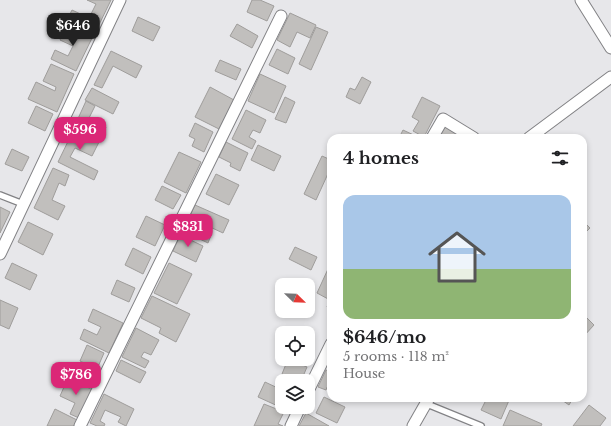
<!DOCTYPE html>
<html lang="en">
<head>
<meta charset="utf-8">
<style>
	body { margin:0; font-family:"Libre Baskerville",serif; background:#f6f6f6; color:#202124; height:100vh; display:flex; flex-direction:column; font-size:15px; white-space:nowrap }
	* { box-sizing:border-box; margin:0 }
	p { font-size:13px; color:#757577 }
	.icon { flex:none; width:22px; height:22px; fill:none; stroke:currentColor; stroke-width:2; stroke-linecap:round; stroke-linejoin:round }
	.map { position:relative; flex:1; overflow:hidden }
	.drawer { position:absolute; left:327px; top:134px; width:260px; height:268px; display:flex; flex-direction:column; background:#fff; border-radius:12px; box-shadow:0 2px 6px #0003 }
	.drawer>* { flex:none }
	.needle { width:26px; rotate:113deg }
	.buttons { position:absolute; left:275px; top:278px; display:grid; gap:8px }
	.buttons a { display:grid; place-items:center; width:40px; height:40px; border-radius:8px; background:#fff; box-shadow:0 2px 6px #0003; font-size:20px }
	.price { position:absolute; translate:-50% -34px; padding:0 9px; border-radius:8px; background:#db2777; color:#fff; font-size:13px; line-height:26px; filter:drop-shadow(0 1px 2px #0008) }
	.price::after { content:''; position:absolute; left:50%; top:24px; width:12px; height:9px; margin-left:-6px; background:inherit; clip-path:polygon(0 0,100% 0,50% 100%) }
	.price.active { background:#222; color:#fff }
	ul { padding:0; list-style:none }
	li { display:grid; align-content:center; gap:8px; height:212px; padding:0 16px }
	li+li { border-top:1px solid #e0e0e0 }
	li span { display:grid; place-items:center; height:124px; border-radius:12px; color:#555 }
	li>.icon { margin-inline-start:auto }
	span .icon { width:72px; height:72px; fill:#fffc; stroke-width:1 }
	li b { font-size:17px }
	h2 { display:flex; justify-content:space-between; align-items:center; height:48px; padding:0 16px; font-size:17px }
	.map>svg:first-child { display:block }
	.building { fill:#c1bfbd; stroke:#9f9d9b }
	.lines { fill:none; stroke-linecap:round; stroke-linejoin:round }
	.lane-casing { stroke:#828285; stroke-width:8 }
	.street-casing { stroke:#828285; stroke-width:13 }
	.lane { stroke:#fff; stroke-width:5.5 }
	.street { stroke:#fff; stroke-width:11 }
</style>
</head>
<body>
<div class="map">
<svg width="611" height="426" viewBox="0 0 611 426">
	<rect width="100%" height="100%" fill="#e7e7ea"/>
	<!-- building -->
	<g class="building">
		<polygon points="87,0 111,0 95,33 67,20 72,10 89,18 96,4"/>
		<polygon points="252,0 260,0 274,6 267,21 247,12"/>
		<polygon points="290,13 316,25 310,38 297,32 290,47 277,40"/>
		<polygon points="138,17 160,27 153,41 132,31"/>
		<polygon points="68,24 93,36 76,71 51,59 55,50 68,56 73,46 60,40"/>
		<polygon points="237,24 258,36 252,48 230,36"/>
		<polygon points="316,27 328,32 311,70 299,64"/>
		<polygon points="277,49 295,58 288,74 269,65"/>
		<polygon points="111,51 142,66 136,78 113,66 102,88 94,85"/>
		<polygon points="220,60 241,69 236,80 215,71"/>
		<polygon points="51,64 74,74 57,112 28,99 36,82 55,91 56,87 43,81"/>
		<polygon points="260,74 286,86 274,113 248,101"/>
		<polygon points="362,77 371,82 360,104 346,97 350,88 355,90"/>
		<polygon points="210,87 234,100 219,129 195,117"/>
		<polygon points="92,88 119,102 113,114 85,100"/>
		<polygon points="285,97 295,102 286,123 275,119"/>
		<polygon points="422,97 440,106 424,137 413,131 419,121 412,117"/>
		<polygon points="86,101 95,106 89,118 106,127 102,135 76,123"/>
		<polygon points="36,106 53,114 45,131 28,123"/>
		<polygon points="246,110 266,120 260,133 253,130 249,137 256,141 252,149 232,139"/>
		<polygon points="195,123 213,132 204,152 192,146 195,139 189,136"/>
		<polygon points="76,125 101,138 92,156 75,148 70,157 98,171 94,180 58,162"/>
		<polygon points="444,125 465,138 437,138"/>
		<polygon points="403,130 420,138 399,138"/>
		<polygon points="226,142 248,153 240,171 230,166 231,163 219,157"/>
		<polygon points="258,145 281,156 274,171 251,160"/>
		<polygon points="12,149 29,157 22,171 5,164"/>
		<polygon points="179,152 201,162 186,193 164,182"/>
		<polygon points="322,156 331,160 331,167 316,200 304,194"/>
		<polygon points="53,168 69,175 65,186 59,183 52,200 65,206 58,220 34,208"/>
		<polygon points="216,174 239,185 229,205 206,194"/>
		<polygon points="162,186 181,195 173,209 155,200"/>
		<polygon points="195,205 229,220 223,233 197,221 194,227 211,235 208,243 183,231"/>
		<polygon points="0,207 10,212 0,233"/>
		<polygon points="146,216 165,225 155,246 136,237"/>
		<polygon points="583,221 590,228 583,235"/>
		<polygon points="28,222 53,234 43,255 18,242"/>
		<polygon points="180,235 203,246 196,262 173,251"/>
		<polygon points="295,247 317,257 311,270 289,259"/>
		<polygon points="133,248 151,257 143,274 125,265"/>
		<polygon points="12,263 37,275 30,290 5,278"/>
		<polygon points="169,263 192,274 177,304 154,293"/>
		<polygon points="328,269 331,270 331,309 327,307 330,300 317,293"/>
		<polygon points="117,280 135,288 129,302 111,294"/>
		<polygon points="152,296 190,314 176,342 159,333 161,328 141,318"/>
		<polygon points="0,300 18,308 9,329 0,325"/>
		<polygon points="93,309 123,323 109,353 80,339 84,329 97,335 101,327 88,321"/>
		<polygon points="583,314 594,325 583,337"/>
		<polygon points="136,328 159,340 151,355 144,352 141,357 149,361 145,368 122,357"/>
		<polygon points="87,345 104,353 97,369 80,361"/>
		<polygon points="288,359 307,367 301,381 297,381 282,374"/>
		<polygon points="121,360 146,372 140,383 116,371"/>
		<polygon points="326,370 331,372 331,389 327,387 326,390 318,387"/>
		<polygon points="68,378 93,390 79,418 70,414 75,403 60,396"/>
		<polygon points="265,382 282,390 282,404 280,407 258,397"/>
		<polygon points="104,394 134,409 126,426 118,422 121,417 105,410 100,421 105,424 104,426 97,426 90,423"/>
		<polygon points="324,397 345,407 337,423 316,413"/>
		<polygon points="487,398 491,398 497,400 498,398 510,398 501,419 481,410"/>
		<polygon points="559,398 573,398 569,405"/>
		<polygon points="264,404 284,412 278,424 283,426 254,426"/>
		<polygon points="589,405 606,418 600,426 573,426"/>
		<polygon points="55,409 77,420 74,426 47,426"/>
		<polygon points="510,410 542,424 541,426 503,426"/>
		<polygon points="306,413 329,426 299,426"/>
	</g>
	<g class="lines">
		<defs>
			<g id="lane">
				<polyline points="0,195 23,204"/>
				<polyline points="427,404 481,426"/>
			</g>
			<g id="street">
				<polyline points="581,0 611,48"/>
				<polyline points="432,138 443,119 474,138"/>
				<polyline points="529,138 611,77"/>
				<polyline points="0,254 120,0"/>
				<polyline points="308,391 331,344"/>
				<polyline points="80,426 281,16"/>
				<polyline points="291,426 300,407"/>
				<polyline points="413,426 429,398"/>
			</g>
		</defs>
		<!-- lane casing -->
		<use href="#lane" class="lane-casing"/>
		<!-- street casing -->
		<use href="#street" class="street-casing"/>
		<!-- lane -->
		<use href="#lane" class="lane"/>
		<!-- street -->
		<use href="#street" class="street"/>
	</g>
</svg>
<div class="buttons">
<a><svg class="needle" viewBox="-14 -14 28 28"><path d="M0-13l5 13h-10z" fill="#e53935"/><path d="M0 13l5-13h-10z" fill="#757577"/></svg></a>
<a><svg class="icon" aria-label="locate" viewBox="0 0 24 24"><circle cx="12" cy="12" r="6"/><path d="M12 2v4M12 18v4M2 12h4M18 12h4"/></svg></a>
<a><svg class="icon" aria-label="layers" viewBox="0 0 24 24"><path d="M12 4l9 5-9 5-9-5zM3 14l9 5 9-5"/></svg></a>
</div>
<b class="price active" style="left:73px;top:47px">$646</b>
<b class="price" style="left:80px;top:151px">$596</b>
<b class="price" style="left:188px;top:248px">$831</b>
<b class="price" style="left:76px;top:396px">$786</b>
<section class="drawer">
<h2>4 homes<svg class="icon" aria-label="filters" viewBox="0 0 24 24"><path d="M4 7h16M4 17h16"/><circle cx="9" cy="7" r="2"/><circle cx="15" cy="17" r="2"/></svg></h2>
<ul>
<li><span style="background:linear-gradient(#a9c7e8 60%,#8fb573 0)"><svg class="icon" aria-label="home" viewBox="0 0 24 24"><path d="M3 11l9-7 9 7M6 9v11h12V9"/></svg></span><div><b>$646/mo</b><p>5 rooms · 118 m²</p><p>House</p></div></li>
</ul>
</section>
</div>
</body>
</html>
